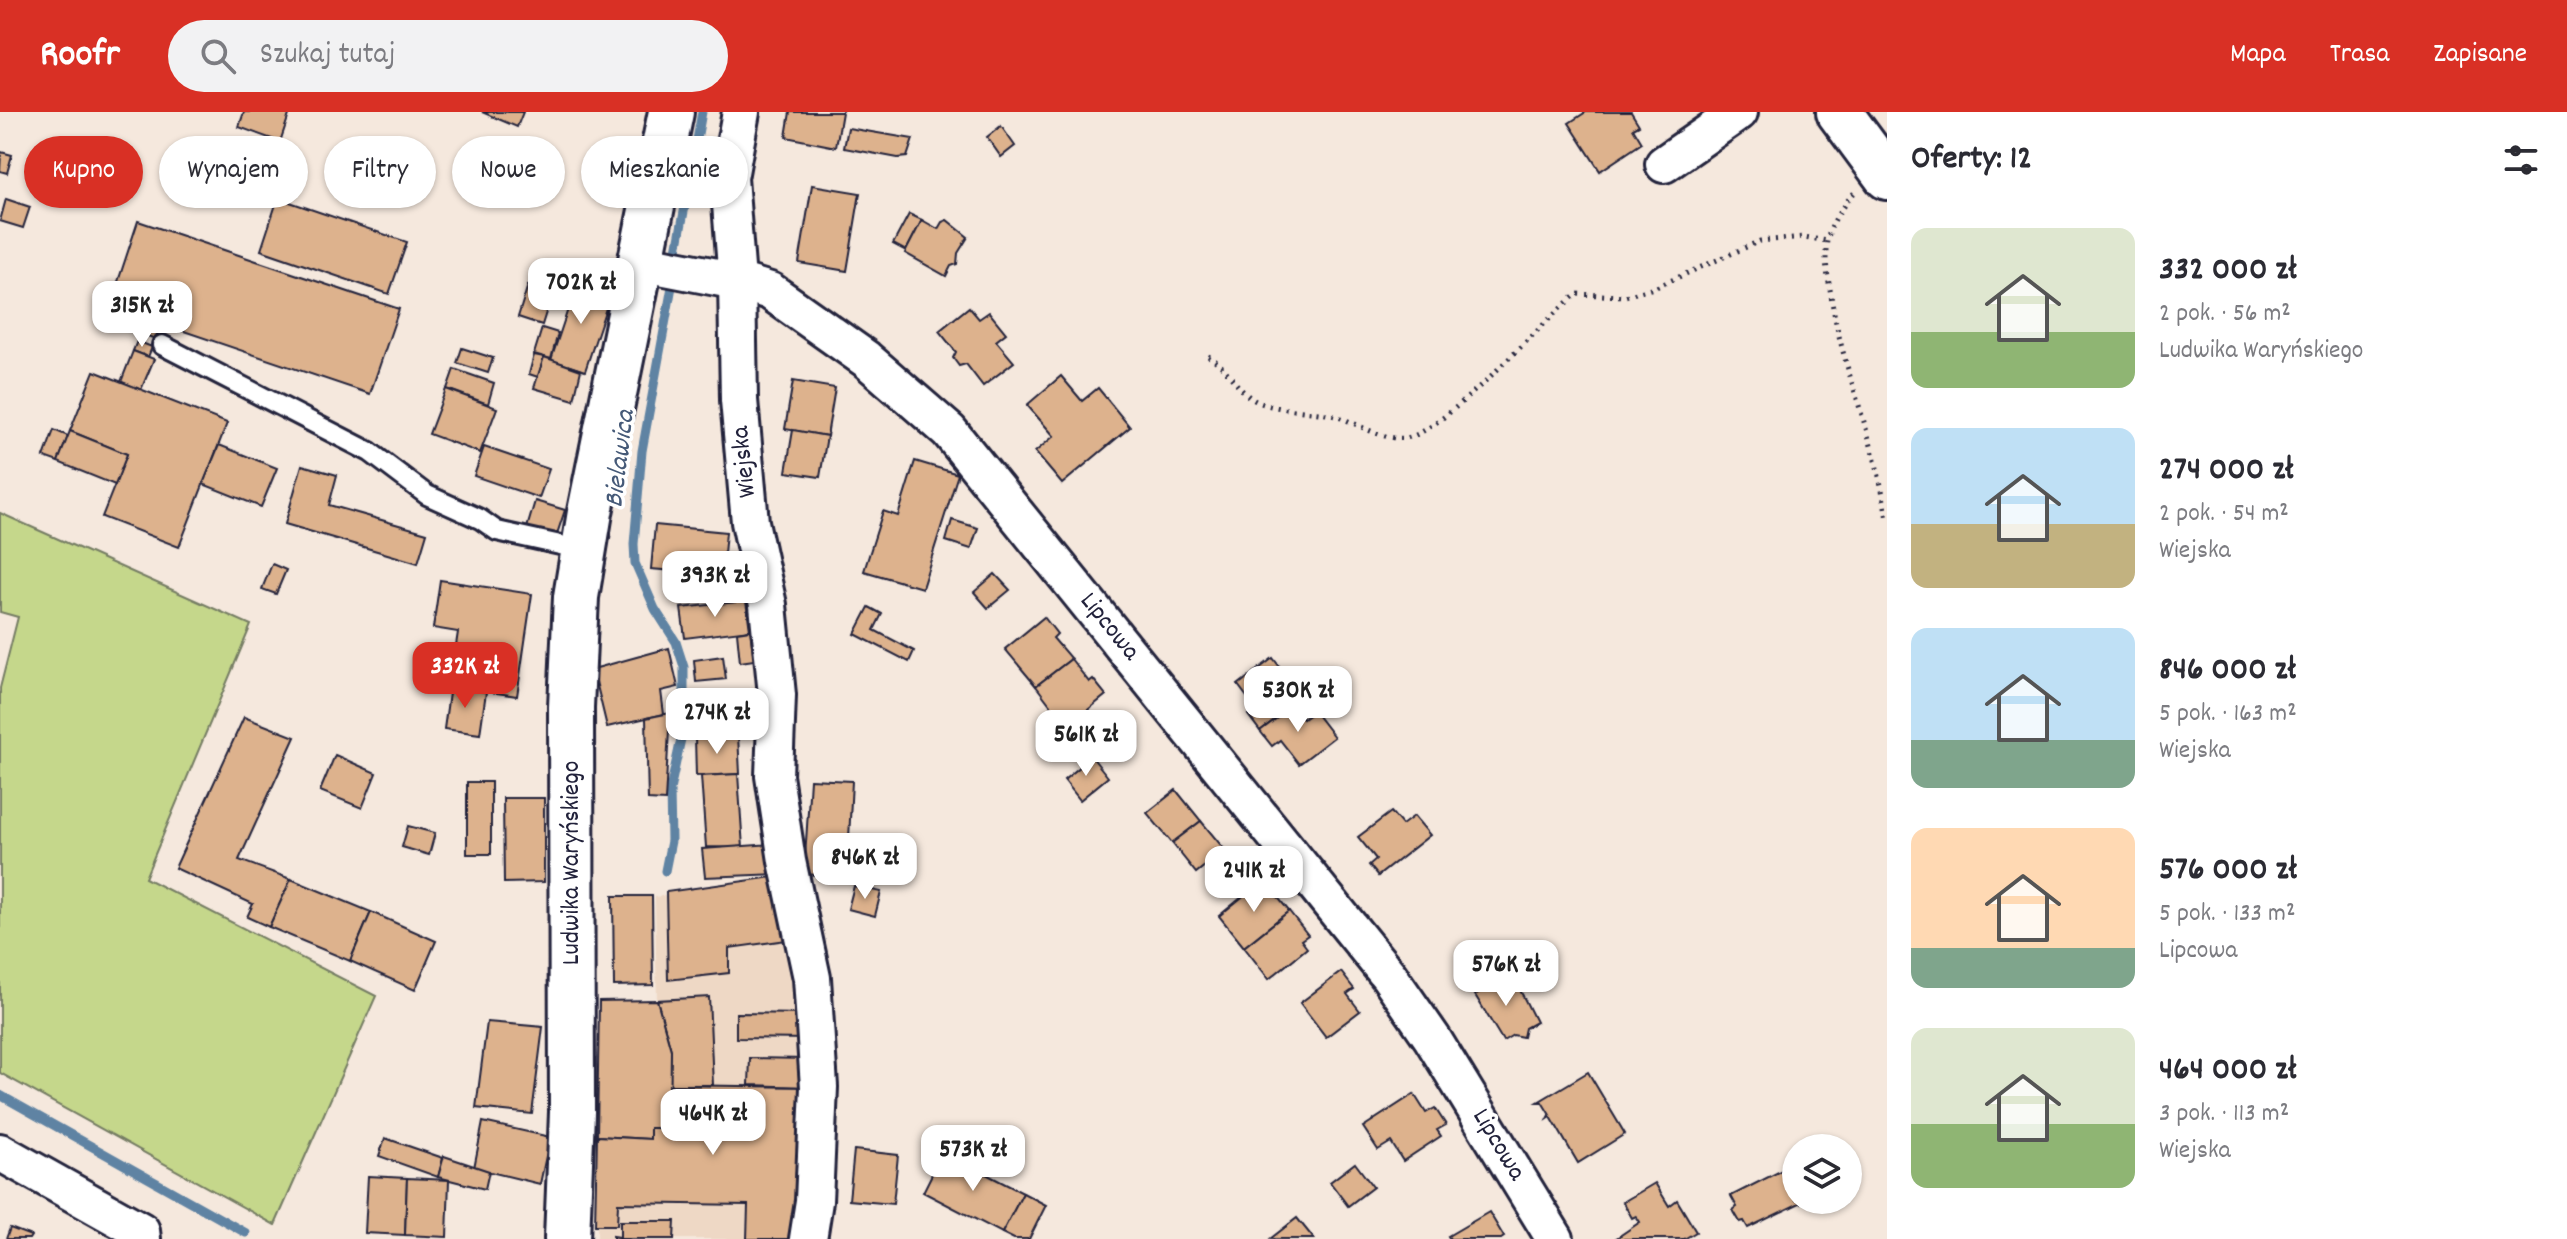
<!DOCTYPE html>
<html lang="pl">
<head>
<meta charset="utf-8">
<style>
	body { margin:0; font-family:Dekko,sans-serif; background:#f2f2f3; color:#2b2b33; height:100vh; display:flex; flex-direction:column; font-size:30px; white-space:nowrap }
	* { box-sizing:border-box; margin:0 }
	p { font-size:26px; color:#7c7c81 }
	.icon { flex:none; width:44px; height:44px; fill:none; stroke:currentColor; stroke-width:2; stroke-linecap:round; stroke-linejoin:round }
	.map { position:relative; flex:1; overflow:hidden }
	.drawer { display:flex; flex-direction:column; background:#fff; width:680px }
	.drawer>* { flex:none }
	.guide { position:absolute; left:24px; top:24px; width:760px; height:72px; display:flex; gap:16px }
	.fabs { position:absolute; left:1782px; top:1022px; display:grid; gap:16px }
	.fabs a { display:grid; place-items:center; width:80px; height:80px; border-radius:50%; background:#fff; box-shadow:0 2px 6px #0004; font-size:40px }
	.price { position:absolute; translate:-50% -68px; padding:0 18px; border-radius:16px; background:#fff; color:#222; font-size:26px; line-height:52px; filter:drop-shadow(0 2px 4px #0008) }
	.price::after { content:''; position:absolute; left:50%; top:48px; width:24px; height:18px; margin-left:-12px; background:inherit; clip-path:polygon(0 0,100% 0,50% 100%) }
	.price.current { background:#d93025; color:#fff }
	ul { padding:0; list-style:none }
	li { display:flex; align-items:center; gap:24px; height:200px; padding:0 24px }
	li span { display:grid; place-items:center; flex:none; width:224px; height:160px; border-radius:16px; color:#555 }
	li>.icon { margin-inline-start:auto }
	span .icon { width:96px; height:96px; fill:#fffc; stroke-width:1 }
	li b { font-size:34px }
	h2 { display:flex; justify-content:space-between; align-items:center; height:96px; padding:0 24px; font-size:34px }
	.pill { padding:0 28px; border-radius:36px; background:#fff; box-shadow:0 2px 6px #0004; font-size:28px; line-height:72px }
	.pill.current { background:#d93025; color:#fff }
	header { display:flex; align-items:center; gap:48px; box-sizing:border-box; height:112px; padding:0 40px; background:#d93025; color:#fff }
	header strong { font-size:38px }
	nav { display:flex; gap:44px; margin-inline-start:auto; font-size:28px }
	.search { width:560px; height:72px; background:#f2f2f3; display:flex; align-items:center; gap:20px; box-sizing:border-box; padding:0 28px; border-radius:44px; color:#7c7c81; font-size:30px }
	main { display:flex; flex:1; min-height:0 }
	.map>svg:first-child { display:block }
	.built { fill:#eed8c5 }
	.green { fill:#c5d78b; stroke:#747c63; stroke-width:2 }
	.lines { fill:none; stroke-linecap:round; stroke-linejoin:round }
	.stream { stroke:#5f83a3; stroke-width:9 }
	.building { fill:#ddb28d; stroke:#22223b; stroke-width:2 }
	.service-casing { stroke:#22223b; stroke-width:24 }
	.minor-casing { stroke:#22223b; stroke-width:42 }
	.tertiary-casing { stroke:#22223b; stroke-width:50 }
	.secondary-casing { stroke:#22223b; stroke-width:50 }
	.path { stroke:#22223b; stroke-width:5; stroke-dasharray:2 6; stroke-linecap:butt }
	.service { stroke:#fff; stroke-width:18 }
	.minor { stroke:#fff; stroke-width:36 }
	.tertiary { stroke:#fff; stroke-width:44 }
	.secondary { stroke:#fff; stroke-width:44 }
	.labels { text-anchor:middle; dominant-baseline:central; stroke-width:7; stroke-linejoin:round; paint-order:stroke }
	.street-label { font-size:26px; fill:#22223b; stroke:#fff }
	.water-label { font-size:28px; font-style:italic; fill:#465a78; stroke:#fff }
</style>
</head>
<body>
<header>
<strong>Roofr</strong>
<div class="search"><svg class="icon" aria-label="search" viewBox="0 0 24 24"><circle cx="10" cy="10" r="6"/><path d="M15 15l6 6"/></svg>Szukaj tutaj</div>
<nav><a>Mapa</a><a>Trasa</a><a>Zapisane</a></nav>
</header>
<main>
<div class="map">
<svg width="1887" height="1127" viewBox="0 0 1887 1127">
	<rect width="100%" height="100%" fill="#f5e8dd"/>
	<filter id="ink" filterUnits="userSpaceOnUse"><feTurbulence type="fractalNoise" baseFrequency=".0125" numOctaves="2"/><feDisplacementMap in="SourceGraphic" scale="16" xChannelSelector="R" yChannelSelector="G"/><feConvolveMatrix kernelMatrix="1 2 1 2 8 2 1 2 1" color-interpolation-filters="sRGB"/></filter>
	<g filter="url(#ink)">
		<!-- built -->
		<polygon class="built" points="781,765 808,895 792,1127 597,1127 601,897 657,894 655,785"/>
		<!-- green -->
		<polygon class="green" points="0,401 251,513 145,766 376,884 275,1113 0,961 0,576 18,505 0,500"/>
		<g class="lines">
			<!-- stream -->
			<g class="stream">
				<polyline points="676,144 702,0"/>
				<polyline points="665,759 671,729 670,678 684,613 684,555 676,530 655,497 635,451 634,432 642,339 673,169"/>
				<polyline points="0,983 246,1121"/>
			</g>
		</g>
		<!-- building -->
		<g class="building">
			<polygon points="244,0 290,0 280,30 239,15"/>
			<polygon points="482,0 523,0 517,15"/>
			<polygon points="790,0 842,0 836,35 786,25"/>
			<polygon points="1586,0 1631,0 1639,13 1633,16 1642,31 1600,59 1569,11"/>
			<polygon points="1001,14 1015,34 1001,45 987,25"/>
			<polygon points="848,16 913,27 907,45 898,46 844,36"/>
			<polygon points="1,40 12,43 7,61 0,59"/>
			<polygon points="812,73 860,81 847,159 799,151"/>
			<polygon points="278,86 407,130 389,182 261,138"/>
			<polygon points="6,87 30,95 23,116 0,109"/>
			<polygon points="909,102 922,108 906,139 893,132"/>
			<polygon points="922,108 938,117 942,110 947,108 968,125 958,141 957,152 951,154 946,164 905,141"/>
			<polygon points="138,109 399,197 370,282 110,194"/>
			<polygon points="577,170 611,181 585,259 551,248"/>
			<polygon points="528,173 552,181 542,213 518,205"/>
			<polygon points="969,195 979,207 989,200 1006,221 996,229 1014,250 983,274 966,252 959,254 953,246 956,240 939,219"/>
			<polygon points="145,209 160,215 155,227 140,221"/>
			<polygon points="542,216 558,221 551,247 534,242"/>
			<polygon points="137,229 152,235 148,245 133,239"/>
			<polygon points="462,236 493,246 488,261 457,251"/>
			<polygon points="133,239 154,247 141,278 121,270"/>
			<polygon points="534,243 544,245 538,265 529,262"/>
			<polygon points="544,245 581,258 574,288 534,276"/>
			<polygon points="454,257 494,271 488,292 447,277"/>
			<polygon points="94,259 227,311 179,435 102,405 127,342 70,319"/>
			<polygon points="1061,264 1082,289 1098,276 1130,315 1062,372 1035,340 1054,324 1027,293"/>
			<polygon points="793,269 835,276 827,324 785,317"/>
			<polygon points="446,277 497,296 480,341 429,322"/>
			<polygon points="54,318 68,324 58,350 44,345"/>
			<polygon points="793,318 827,324 820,365 786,360"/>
			<polygon points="70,319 127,342 115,373 58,350"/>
			<polygon points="219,333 277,356 261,395 203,372"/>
			<polygon points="484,335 549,357 539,386 474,364"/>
			<polygon points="915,349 958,362 922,476 864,459 883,399 898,404"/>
			<polygon points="302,353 337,363 329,393 427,421 418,451 285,412"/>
			<polygon points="535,389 565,398 556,425 527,416"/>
			<polygon points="952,408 978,416 971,437 946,429"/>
			<polygon points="655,413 726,420 722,463 651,457"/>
			<polygon points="272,452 286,458 276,482 262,477"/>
			<polygon points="995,462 1010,478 988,496 974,480"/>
			<polygon points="440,468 532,482 517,584 450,574 458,520 433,516"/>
			<polygon points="746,489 750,518 685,526 681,496"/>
			<polygon points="869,495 882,502 874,518 914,539 909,550 855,522"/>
			<polygon points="1044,505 1057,522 1053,526 1071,547 1036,574 1005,537"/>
			<polygon points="750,518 754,548 740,550 737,520"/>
			<polygon points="669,536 678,575 661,579 664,602 607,615 593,557"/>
			<polygon points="723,544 726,567 696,570 694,548"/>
			<polygon points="1273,546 1293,572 1282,580 1293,594 1260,619 1248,603 1256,597 1238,573"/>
			<polygon points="1071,547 1089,570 1093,567 1106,583 1067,615 1036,574"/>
			<polygon points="450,574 486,580 480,622 444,617"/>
			<polygon points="713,588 714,607 702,608 701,589"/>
			<polygon points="1293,594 1303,607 1314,599 1334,625 1299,652 1280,628 1272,634 1260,619"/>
			<polygon points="670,601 665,689 648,688 646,606"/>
			<polygon points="244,605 295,625 239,748 291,767 269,815 247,805 253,792 175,756"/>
			<polygon points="738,623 740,662 696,664 695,625"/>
			<polygon points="335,643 376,661 362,696 320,679"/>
			<polygon points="1092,645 1108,665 1080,688 1064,668"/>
			<polygon points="738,662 743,736 706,735 701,664"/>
			<polygon points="810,667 852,669 847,765 804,762"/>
			<rect x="467" y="670" width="24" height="72"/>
			<polygon points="1176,678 1201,709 1172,731 1147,701"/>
			<polygon points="503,686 544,686 544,770 504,771"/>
			<polygon points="1391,700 1402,713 1414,704 1430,723 1378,764 1369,753 1376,747 1358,725"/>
			<polygon points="1201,709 1225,738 1196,761 1172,731"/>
			<polygon points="408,714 435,721 429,743 402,735"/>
			<polygon points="772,732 779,762 705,765 702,737"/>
			<polygon points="780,764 794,827 729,836 729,861 668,868 666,780"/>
			<polygon points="291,767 371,800 350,849 269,815"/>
			<polygon points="1258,772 1265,781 1272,778 1289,799 1244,835 1219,804"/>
			<polygon points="854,774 881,780 875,804 848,797"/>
			<polygon points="613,784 652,784 653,873 614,874"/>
			<polygon points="1289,799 1308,823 1301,828 1307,836 1269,867 1244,835"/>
			<polygon points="371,800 436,829 415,878 350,849"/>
			<polygon points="1341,860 1354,877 1347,882 1360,899 1326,925 1300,891"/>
			<polygon points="1508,863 1512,870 1515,868 1536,910 1525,916 1523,925 1513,923 1503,929 1475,883"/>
			<polygon points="709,885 713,973 669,973 671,938 657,888"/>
			<polygon points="657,888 671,938 670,1016 650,1016 650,1027 597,1024 599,889"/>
			<polygon points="736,901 807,902 809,927 736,926"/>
			<polygon points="487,910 543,915 532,1002 476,996"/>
			<polygon points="750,946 806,947 807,975 749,973"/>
			<polygon points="1588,960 1625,1022 1578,1051 1551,1005 1548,1007 1550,1003 1542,990 1538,990"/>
			<polygon points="669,973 807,975 794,1127 747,1127 748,1093 618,1091 617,1113 595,1113 597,1024 650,1027 650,1016 670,1016"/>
			<polygon points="1414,982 1426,1001 1435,996 1446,1013 1437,1018 1441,1024 1403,1049 1391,1030 1378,1038 1363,1015"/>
			<polygon points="483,1010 550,1025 540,1072 474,1056"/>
			<polygon points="385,1026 443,1046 438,1065 379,1044"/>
			<polygon points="854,1038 898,1043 893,1092 849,1088"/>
			<polygon points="943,1040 1023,1081 1002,1121 923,1080"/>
			<polygon points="444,1044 489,1059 485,1077 438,1065"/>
			<polygon points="1355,1051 1373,1075 1348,1094 1330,1070"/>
			<polygon points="1796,1051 1796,1088 1806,1088 1748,1116 1744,1109 1740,1110 1733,1098 1737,1095 1731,1084"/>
			<polygon points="368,1064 407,1066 405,1123 365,1121"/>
			<polygon points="407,1066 449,1068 447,1125 405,1123"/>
			<polygon points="1655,1071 1669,1094 1677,1088 1696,1120 1684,1127 1615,1127 1640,1110 1636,1104 1632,1106 1623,1090"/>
			<polygon points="1023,1081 1046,1093 1029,1127 1014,1127 1002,1121"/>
			<polygon points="1489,1100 1504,1125 1501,1127 1450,1127 1448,1124"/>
			<polygon points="1297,1106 1314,1127 1270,1127"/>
			<polygon points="620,1109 675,1109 674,1127 613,1127 613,1124 620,1125"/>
			<polygon points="10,1116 31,1124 29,1127 6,1127"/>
		</g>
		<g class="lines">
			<defs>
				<polyline id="service" points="162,233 370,340 427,383 480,407 497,419 583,438"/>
				<g id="minor">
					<polyline points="741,0 729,66 737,169 739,288 750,410 768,493 777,583 774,664 787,749 812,866 819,975 814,1089 808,1127"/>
					<polyline points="1664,52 1739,0"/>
					<polyline points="640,150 737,169 770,179 866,247 949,319 1389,864 1432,926 1555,1127"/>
					<polyline points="0,1040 141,1119 142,1127"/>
				</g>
				<polyline id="tertiary" points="1839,0 1887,65"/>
				<polyline id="secondary" points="567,1127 572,1000 571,595 576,485 590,400 671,0"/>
			</defs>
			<!-- service casing -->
			<use href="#service" class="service-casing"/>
			<!-- minor casing -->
			<use href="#minor" class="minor-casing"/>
			<!-- tertiary casing -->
			<use href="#tertiary" class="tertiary-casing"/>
			<!-- secondary casing -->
			<use href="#secondary" class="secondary-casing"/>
			<!-- path -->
			<g class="path">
				<path d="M1854,81C1842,94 1831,111 1827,129C1824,146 1828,166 1831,183C1842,260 1878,332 1887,409"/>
				<path d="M1208,244C1227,254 1234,274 1251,286C1269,299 1313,298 1335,304C1358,311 1380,328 1405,326C1443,322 1542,209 1577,182L1625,184L1654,176L1760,129L1804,125L1827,129"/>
			</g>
			<!-- service -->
			<use href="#service" class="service"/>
			<!-- minor -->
			<use href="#minor" class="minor"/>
			<!-- tertiary -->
			<use href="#tertiary" class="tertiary"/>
			<!-- secondary -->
			<use href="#secondary" class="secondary"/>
		</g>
	</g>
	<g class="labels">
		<!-- street labels -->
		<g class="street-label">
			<text transform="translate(745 350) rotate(-96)">Wiejska</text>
			<text transform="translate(1109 515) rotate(51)">Lipcowa</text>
			<text transform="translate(572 751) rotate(-90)">Ludwika Waryńskiego</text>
			<text transform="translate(1498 1033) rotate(59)">Lipcowa</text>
		</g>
		<!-- water labels -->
		<g class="water-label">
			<text transform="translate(622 347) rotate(-83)">Bielawica</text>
		</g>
	</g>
</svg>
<div class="fabs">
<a><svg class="icon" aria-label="layers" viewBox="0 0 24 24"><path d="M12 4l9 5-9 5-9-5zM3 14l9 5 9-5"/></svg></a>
</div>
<b class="price" style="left:581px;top:214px">702K zł</b>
<b class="price" style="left:142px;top:237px">315K zł</b>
<b class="price" style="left:715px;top:507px">393K zł</b>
<b class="price current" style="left:465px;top:598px">332K zł</b>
<b class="price" style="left:1298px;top:622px">530K zł</b>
<b class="price" style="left:717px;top:644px">274K zł</b>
<b class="price" style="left:1086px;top:666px">561K zł</b>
<b class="price" style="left:865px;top:789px">846K zł</b>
<b class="price" style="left:1254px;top:802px">241K zł</b>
<b class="price" style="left:1506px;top:896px">576K zł</b>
<b class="price" style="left:713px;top:1045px">464K zł</b>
<b class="price" style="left:973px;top:1081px">573K zł</b>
<div class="guide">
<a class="pill current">Kupno</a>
<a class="pill">Wynajem</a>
<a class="pill">Filtry</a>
<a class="pill">Nowe</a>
<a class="pill">Mieszkanie</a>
</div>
</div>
<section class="drawer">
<h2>Oferty: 12<svg class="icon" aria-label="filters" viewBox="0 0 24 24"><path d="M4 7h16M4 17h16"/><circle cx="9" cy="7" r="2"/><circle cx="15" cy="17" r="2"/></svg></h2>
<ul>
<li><span style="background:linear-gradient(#dfe7d0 65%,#8fb573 0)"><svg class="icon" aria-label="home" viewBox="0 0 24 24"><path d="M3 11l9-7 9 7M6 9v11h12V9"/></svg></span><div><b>332 000 zł</b><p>2 pok. · 56 m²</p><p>Ludwika Waryńskiego</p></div></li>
<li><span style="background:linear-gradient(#bfe0f5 60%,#c2b280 0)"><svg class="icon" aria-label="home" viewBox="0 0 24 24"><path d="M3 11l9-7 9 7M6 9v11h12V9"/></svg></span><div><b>274 000 zł</b><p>2 pok. · 54 m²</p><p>Wiejska</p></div></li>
<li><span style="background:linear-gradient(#bfe0f5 70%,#7fa58c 0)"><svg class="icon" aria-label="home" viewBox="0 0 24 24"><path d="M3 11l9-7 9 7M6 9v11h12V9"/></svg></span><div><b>846 000 zł</b><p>5 pok. · 163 m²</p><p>Wiejska</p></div></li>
<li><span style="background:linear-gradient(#ffd9b3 75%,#7fa58c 0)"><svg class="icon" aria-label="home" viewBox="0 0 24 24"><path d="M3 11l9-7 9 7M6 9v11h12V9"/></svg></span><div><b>576 000 zł</b><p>5 pok. · 133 m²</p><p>Lipcowa</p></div></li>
<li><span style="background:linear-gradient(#dfe7d0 60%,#8fb573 0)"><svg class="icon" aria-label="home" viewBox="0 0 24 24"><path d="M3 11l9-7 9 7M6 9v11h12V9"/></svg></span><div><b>464 000 zł</b><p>3 pok. · 113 m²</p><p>Wiejska</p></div></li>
</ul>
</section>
</main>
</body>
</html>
